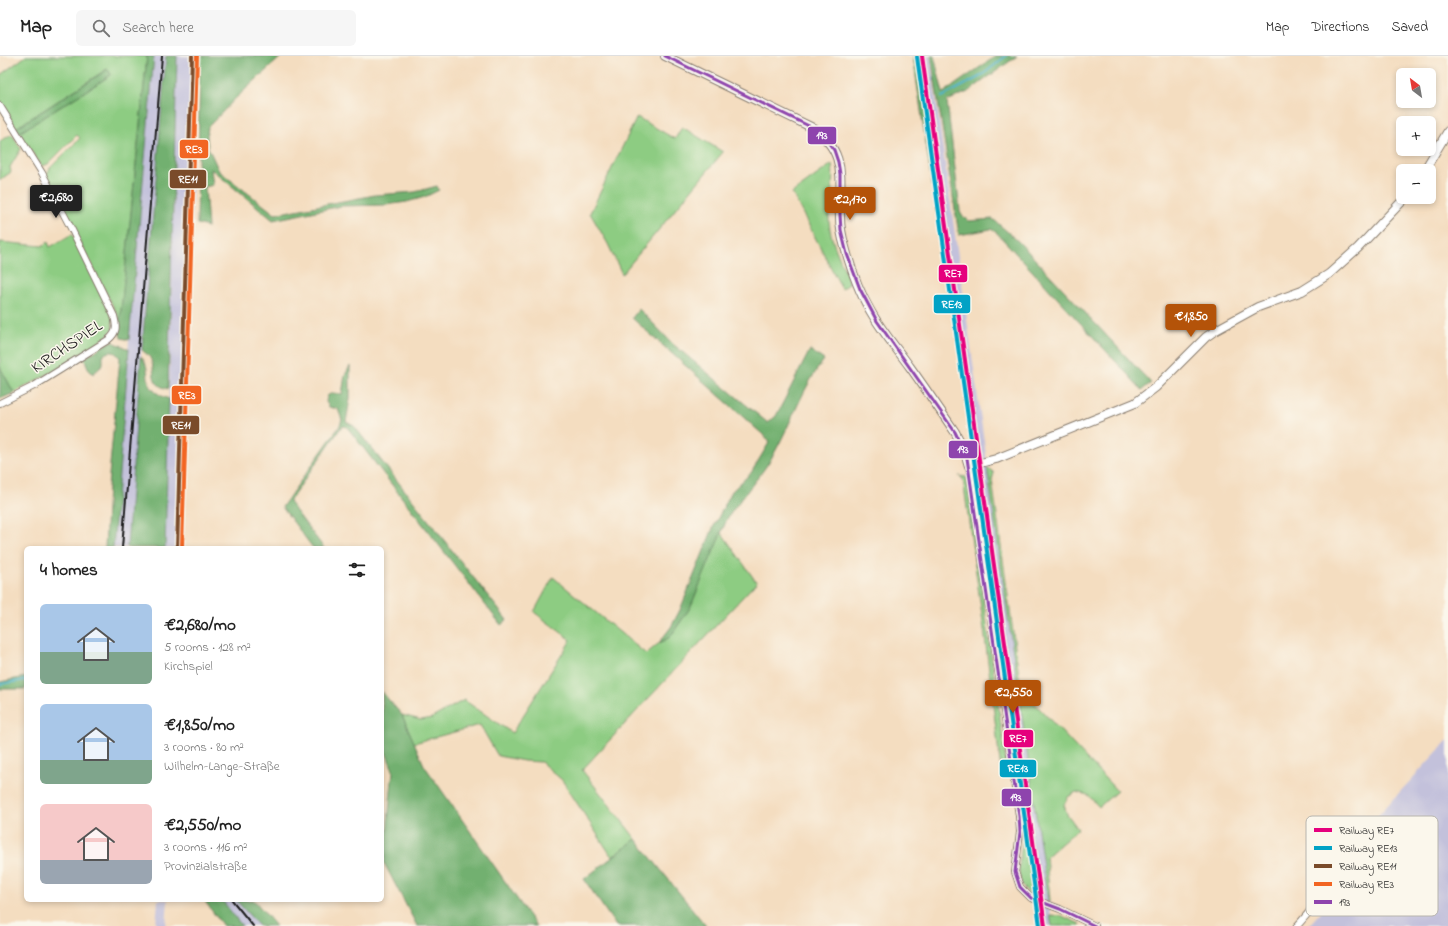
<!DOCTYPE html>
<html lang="en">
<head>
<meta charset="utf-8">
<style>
	body { margin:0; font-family:"Indie Flower",sans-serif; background:#f6f6f6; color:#222; height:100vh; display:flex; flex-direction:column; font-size:15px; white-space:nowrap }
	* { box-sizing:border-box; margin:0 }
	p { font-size:13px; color:#767676 }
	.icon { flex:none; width:22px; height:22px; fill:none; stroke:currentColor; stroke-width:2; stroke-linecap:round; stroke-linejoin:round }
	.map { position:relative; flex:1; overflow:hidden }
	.sheet { position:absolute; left:24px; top:490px; width:360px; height:356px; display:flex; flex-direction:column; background:#fff; border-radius:6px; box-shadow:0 2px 6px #0003 }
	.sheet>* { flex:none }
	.needle { width:26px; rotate:329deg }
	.buttons { position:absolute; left:1396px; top:12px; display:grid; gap:8px }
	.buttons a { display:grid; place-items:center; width:40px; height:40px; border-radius:6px; background:#fff; box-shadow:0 2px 6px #0003; font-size:20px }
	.price { position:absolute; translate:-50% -34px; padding:0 9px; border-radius:4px; background:#b45309; color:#fff; font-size:13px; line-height:26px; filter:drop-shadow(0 1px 2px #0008) }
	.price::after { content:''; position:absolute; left:50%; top:24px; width:12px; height:9px; margin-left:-6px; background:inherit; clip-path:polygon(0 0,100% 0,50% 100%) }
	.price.on { background:#222; color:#fff }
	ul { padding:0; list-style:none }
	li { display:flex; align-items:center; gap:12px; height:100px; padding:0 16px }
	li span { display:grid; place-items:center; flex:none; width:112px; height:80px; border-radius:6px; color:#555 }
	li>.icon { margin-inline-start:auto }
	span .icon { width:48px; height:48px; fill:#fffc; stroke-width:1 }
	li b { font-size:17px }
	h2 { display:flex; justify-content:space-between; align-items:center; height:48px; padding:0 16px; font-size:17px }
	header { display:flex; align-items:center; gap:24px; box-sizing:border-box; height:56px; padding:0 20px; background:#fff; border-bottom:1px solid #e0e0e0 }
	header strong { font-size:19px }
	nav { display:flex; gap:22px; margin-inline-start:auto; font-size:14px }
	.search { width:280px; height:36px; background:#f6f6f6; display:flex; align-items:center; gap:10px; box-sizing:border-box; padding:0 14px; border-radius:6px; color:#767676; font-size:15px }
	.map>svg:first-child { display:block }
	.industrial { fill:#c3c1db }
	.green { fill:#8dcc82; stroke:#54744f }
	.forest { fill:#72b070; stroke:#476646 }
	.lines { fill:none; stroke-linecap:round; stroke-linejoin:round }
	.stream { stroke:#48b0c7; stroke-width:2 }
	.minor-casing { stroke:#887c6e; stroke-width:8 }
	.tertiary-casing { stroke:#887c6e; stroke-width:10 }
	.minor { stroke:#fff; stroke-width:6 }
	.tertiary { stroke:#fff; stroke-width:8 }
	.rail { stroke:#1c1c1c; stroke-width:2 }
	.bus-1-casing { stroke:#fbf7ec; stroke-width:6 }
	.bus-1 { stroke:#8e44ad; stroke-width:3 }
	.rail-1-casing { stroke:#fbf7ec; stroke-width:7 }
	.rail-2-casing { stroke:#fbf7ec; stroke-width:7 }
	.rail-3-casing { stroke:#fbf7ec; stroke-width:7 }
	.rail-4-casing { stroke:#fbf7ec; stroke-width:7 }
	.rail-1 { stroke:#e5007d; stroke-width:4 }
	.rail-2 { stroke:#01a2c5; stroke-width:4 }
	.rail-3 { stroke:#7a4b2a; stroke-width:4 }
	.rail-4 { stroke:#f26522; stroke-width:4 }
	.labels { text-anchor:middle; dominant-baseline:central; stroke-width:3; stroke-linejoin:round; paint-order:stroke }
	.street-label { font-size:17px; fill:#1c1c1c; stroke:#fbf7ec }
	.key { fill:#fbf7ec; stroke:#b8b5ae; stroke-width:1 }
	.key-label { font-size:11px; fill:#1c1c1c }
	.line-badge { stroke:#fbf7ec; stroke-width:1.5 }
	.badge-label { font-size:11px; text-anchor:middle; font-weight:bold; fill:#fff }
</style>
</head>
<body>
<header>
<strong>Map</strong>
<div class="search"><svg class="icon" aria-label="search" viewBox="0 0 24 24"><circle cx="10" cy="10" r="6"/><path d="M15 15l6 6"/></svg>Search here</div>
<nav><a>Map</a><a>Directions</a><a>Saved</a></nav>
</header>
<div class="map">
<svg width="1448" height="870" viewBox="0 0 1448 870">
	<rect width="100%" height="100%" fill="#fbf7ec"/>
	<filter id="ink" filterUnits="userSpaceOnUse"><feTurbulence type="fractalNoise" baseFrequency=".025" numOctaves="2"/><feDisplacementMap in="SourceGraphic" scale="8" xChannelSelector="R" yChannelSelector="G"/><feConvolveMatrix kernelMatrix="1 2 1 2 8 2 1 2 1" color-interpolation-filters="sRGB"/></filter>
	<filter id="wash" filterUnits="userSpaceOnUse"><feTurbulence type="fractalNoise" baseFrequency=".012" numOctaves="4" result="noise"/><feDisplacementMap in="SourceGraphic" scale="16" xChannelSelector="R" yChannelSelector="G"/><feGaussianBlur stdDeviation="0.9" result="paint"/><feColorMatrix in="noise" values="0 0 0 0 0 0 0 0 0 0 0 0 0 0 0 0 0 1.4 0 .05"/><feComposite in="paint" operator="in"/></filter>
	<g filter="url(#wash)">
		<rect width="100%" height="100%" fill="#f4ddc0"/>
		<!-- industrial -->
		<g class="industrial">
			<polygon points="154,0 166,0 141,300 127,492 113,492 129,284"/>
			<polygon points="177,0 196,0 193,112 184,392 179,492 165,492"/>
			<polygon points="919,0 930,0 1052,870 1042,870"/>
			<polygon points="1448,684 1448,870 1308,870 1328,848 1335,806"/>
			<polygon points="158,844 168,844 166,870 156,870"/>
			<polygon points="222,844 236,844 259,870 242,870"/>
		</g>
		<!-- green -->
		<g class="green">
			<polygon points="26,0 147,0 120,266 115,254 47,122 47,118 50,112 80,82 77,79 48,108 42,110 38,105 19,77 111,19 107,13 16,72 0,46 0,19"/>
			<polygon points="637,61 675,83 682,71 723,96 622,218 608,188 590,157"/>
			<polygon points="12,78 21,93 10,111 11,116 0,124 0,85"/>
			<path d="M832,108C835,128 828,146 829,165C830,185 841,205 849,224V228L842,233L792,137Z"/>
			<polygon points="72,178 112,261 113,273 106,281 73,304 14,337 0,311 0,186 42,190 48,186 50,191"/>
			<polygon points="987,411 994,417 992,424 1020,627 1025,637 1117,735 1099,751 1088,739 1076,736 1068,741 1064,749 1067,758 1078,773 1046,801 1050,844 1048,845"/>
			<path d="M977,412L982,442L1038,843C1011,829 1020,810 1022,786C1023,776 1021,765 1020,755L972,418L974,413Z"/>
			<polygon points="959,420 966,421 967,423 1004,691 1006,707 1001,715 985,581 963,423"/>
			<polygon points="721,476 757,527 752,531 582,714 636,783 612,801 562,724 541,706 524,705 498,700 480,669 414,687 402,659 421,664 432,662 464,644 512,677 571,584 534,556 553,521 646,598 658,588 670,581 690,552"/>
			<polygon points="1050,859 1062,860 1080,868 1079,870 1052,870"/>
		</g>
		<!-- forest -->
		<g class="forest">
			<polygon points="147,0 154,0 129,284 121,282 119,274"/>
			<path d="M166,0H177L168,333C147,328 158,314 149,300C147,298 144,296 142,294Z"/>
			<polygon points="200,0 282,0 236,42 208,71 207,79 208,91 219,115 275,158 375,139 415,136 437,130 439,134 425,141 407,146 386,149 341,150 273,164 211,113 213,129 205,131 208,171 197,168"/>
			<polygon points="913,0 919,0 944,177 941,178 931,123"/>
			<polygon points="931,0 934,0 943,37 996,0 1017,0 968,36 947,45 960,155 963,160 968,165 993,163 1019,186 1151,327 1142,334 997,177 991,173 959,179"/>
			<polygon points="108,13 111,19 19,77 16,72"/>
			<path d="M639,253L674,289L768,367L776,360L810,294L824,304C804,329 792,365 776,394C763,419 742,439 727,463L690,552L670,581L658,588L671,571L680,554L713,472L723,452L732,435L751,417L770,385L632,262Z"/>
			<path d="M111,285L129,293L113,492H105L108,430L120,302C116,295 110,294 103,299V309L93,318L89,314L84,302Z"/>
			<path d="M141,300C155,317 137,331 169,343L165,492H127Z"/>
			<polygon points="350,310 350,343 346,366 354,370 507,564 501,569 347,371 342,370 289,446 324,492 313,492 282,451 339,371 342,364 338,353 329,351 326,346 327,340 332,337 342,338 345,319"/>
			<polygon points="0,311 14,337 0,343"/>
			<polygon points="26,621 26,633 0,633 0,626"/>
			<polygon points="382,636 402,659 424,709 536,870 417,870 384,807 393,714 382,687"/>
			<polygon points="636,783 706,870 616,870 584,823"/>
			<polygon points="204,844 222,844 242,870 223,870"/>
			<polygon points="236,844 254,844 276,870 259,870"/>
		</g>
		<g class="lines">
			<!-- stream -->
			<g class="stream">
				<polyline points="942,41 981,20 1006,0"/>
				<polyline points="0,628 26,624"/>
			</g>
		</g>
	</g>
	<g filter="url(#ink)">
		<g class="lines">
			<defs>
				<g id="minor">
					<path d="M0,50L42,117L71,172L114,260C117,271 117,277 108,284L34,330L0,347"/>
					<polyline points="969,410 1019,760 1020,776 1015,816 1020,831 1031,842 1060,853 1095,870"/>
					<path d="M1297,870C1312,853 1329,837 1322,811"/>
				</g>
				<g id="tertiary">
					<path d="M665,0L811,71C849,96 839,123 840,161C840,171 842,181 845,191C851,213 859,236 871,256C882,275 897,293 910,311C925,332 940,354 955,376L964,393L969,410L996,403L1135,347L1156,331L1206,281L1216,274L1258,251L1302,235L1329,218L1358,192L1406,141"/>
					<polyline points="1424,115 1448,75"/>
				</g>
			</defs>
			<!-- minor casing -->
			<use href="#minor" class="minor-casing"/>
			<!-- tertiary casing -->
			<use href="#tertiary" class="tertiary-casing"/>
			<!-- minor -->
			<use href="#minor" class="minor"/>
			<!-- tertiary -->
			<use href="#tertiary" class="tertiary"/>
			<!-- rail -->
			<g class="rail">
				<polyline points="122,492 162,0"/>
				<polyline points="232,844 253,870"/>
			</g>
			<defs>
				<polyline id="bus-1" points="665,0 811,71 825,82 834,94 838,106 840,118 840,159 841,174 847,198 860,233 877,265 955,376 967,402 1019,760 1020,776 1015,816 1020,831 1031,842 1060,853 1095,870"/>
			</defs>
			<!-- bus-1 casing -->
			<use href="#bus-1" class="bus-1-casing"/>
			<!-- bus-1 -->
			<use href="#bus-1" class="bus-1"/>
			<defs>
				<polyline id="rail-1" points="922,0 1045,870"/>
				<polyline id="rail-2" points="917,1 1040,870"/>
				<polyline id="rail-3" points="177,492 192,0"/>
				<polyline id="rail-4" points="182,492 197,0"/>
			</defs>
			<!-- rail-1 casing -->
			<use href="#rail-1" class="rail-1-casing"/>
			<!-- rail-2 casing -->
			<use href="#rail-2" class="rail-2-casing"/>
			<!-- rail-3 casing -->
			<use href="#rail-3" class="rail-3-casing"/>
			<!-- rail-4 casing -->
			<use href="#rail-4" class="rail-4-casing"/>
			<!-- rail-1 -->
			<use href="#rail-1" class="rail-1"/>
			<!-- rail-2 -->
			<use href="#rail-2" class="rail-2"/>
			<!-- rail-3 -->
			<use href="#rail-3" class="rail-3"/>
			<!-- rail-4 -->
			<use href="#rail-4" class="rail-4"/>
		</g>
	</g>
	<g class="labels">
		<!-- street labels -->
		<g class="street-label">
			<text transform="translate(67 291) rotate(-34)">KIRCHSPIEL</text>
		</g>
	</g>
	<!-- legend -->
	<rect x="1306" y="760" width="132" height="100" rx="6" class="key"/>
	<rect x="1314" y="772" width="18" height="4" fill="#e5007d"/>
	<rect x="1314" y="790" width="18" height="4" fill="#01a2c5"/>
	<rect x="1314" y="808" width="18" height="4" fill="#7a4b2a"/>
	<rect x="1314" y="826" width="18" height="4" fill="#f26522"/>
	<rect x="1314" y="844" width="18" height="4" fill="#8e44ad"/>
	<g class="key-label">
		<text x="1339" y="778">Railway RE7</text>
		<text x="1339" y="796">Railway RE13</text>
		<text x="1339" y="814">Railway RE11</text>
		<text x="1339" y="832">Railway RE3</text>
		<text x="1339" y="850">193</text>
	</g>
	<g class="line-badge">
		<rect x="807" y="70" width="30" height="19" rx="4" fill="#8e44ad"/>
		<rect x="179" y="83" width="30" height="20" rx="4" fill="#f26522"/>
		<rect x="169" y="113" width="38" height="20" rx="4" fill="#7a4b2a"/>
		<rect x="938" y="208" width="30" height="19" rx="4" fill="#e5007d"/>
		<rect x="933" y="238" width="38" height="20" rx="4" fill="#01a2c5"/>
		<rect x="171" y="329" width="31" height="20" rx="4" fill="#f26522"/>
		<rect x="162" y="359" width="38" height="20" rx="4" fill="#7a4b2a"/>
		<rect x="948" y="384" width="30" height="19" rx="4" fill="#8e44ad"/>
		<rect x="1003" y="673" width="31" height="19" rx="4" fill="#e5007d"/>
		<rect x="999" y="703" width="38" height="19" rx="4" fill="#01a2c5"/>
		<rect x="1001" y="732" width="31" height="19" rx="4" fill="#8e44ad"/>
	</g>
	<g class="badge-label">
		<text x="822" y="83">193</text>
		<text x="194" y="97">RE3</text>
		<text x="188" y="127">RE11</text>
		<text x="953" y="221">RE7</text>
		<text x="952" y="252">RE13</text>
		<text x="187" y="343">RE3</text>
		<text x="181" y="373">RE11</text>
		<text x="963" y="397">193</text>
		<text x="1018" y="686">RE7</text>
		<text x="1018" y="716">RE13</text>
		<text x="1016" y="745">193</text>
	</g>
</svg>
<div class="buttons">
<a><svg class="needle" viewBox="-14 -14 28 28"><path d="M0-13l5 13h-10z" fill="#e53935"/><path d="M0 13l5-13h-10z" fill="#767676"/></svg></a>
<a>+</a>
<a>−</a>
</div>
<b class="price on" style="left:56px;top:163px">€2,680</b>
<b class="price" style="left:850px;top:165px">€2,170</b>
<b class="price" style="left:1191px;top:282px">€1,850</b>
<b class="price" style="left:1013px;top:658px">€2,550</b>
<section class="sheet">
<h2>4 homes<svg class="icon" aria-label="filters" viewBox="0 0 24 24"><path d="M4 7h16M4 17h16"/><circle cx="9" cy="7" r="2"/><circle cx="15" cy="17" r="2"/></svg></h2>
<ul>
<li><span style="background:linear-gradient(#a9c7e8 60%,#7fa58c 0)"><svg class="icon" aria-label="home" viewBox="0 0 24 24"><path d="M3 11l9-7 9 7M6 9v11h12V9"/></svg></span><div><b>€2,680/mo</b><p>5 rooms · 128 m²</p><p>Kirchspiel</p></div></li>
<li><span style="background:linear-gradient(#a9c7e8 70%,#7fa58c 0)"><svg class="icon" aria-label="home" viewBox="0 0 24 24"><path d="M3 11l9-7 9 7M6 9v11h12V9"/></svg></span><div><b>€1,850/mo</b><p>3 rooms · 80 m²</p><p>Wilhelm-Lange-Straße</p></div></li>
<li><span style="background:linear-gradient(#f6c9c9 70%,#9aa5b1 0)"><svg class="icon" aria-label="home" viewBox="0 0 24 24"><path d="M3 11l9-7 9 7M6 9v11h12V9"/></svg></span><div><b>€2,550/mo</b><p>3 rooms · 116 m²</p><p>Provinzialstraße</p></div></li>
</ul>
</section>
</div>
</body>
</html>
